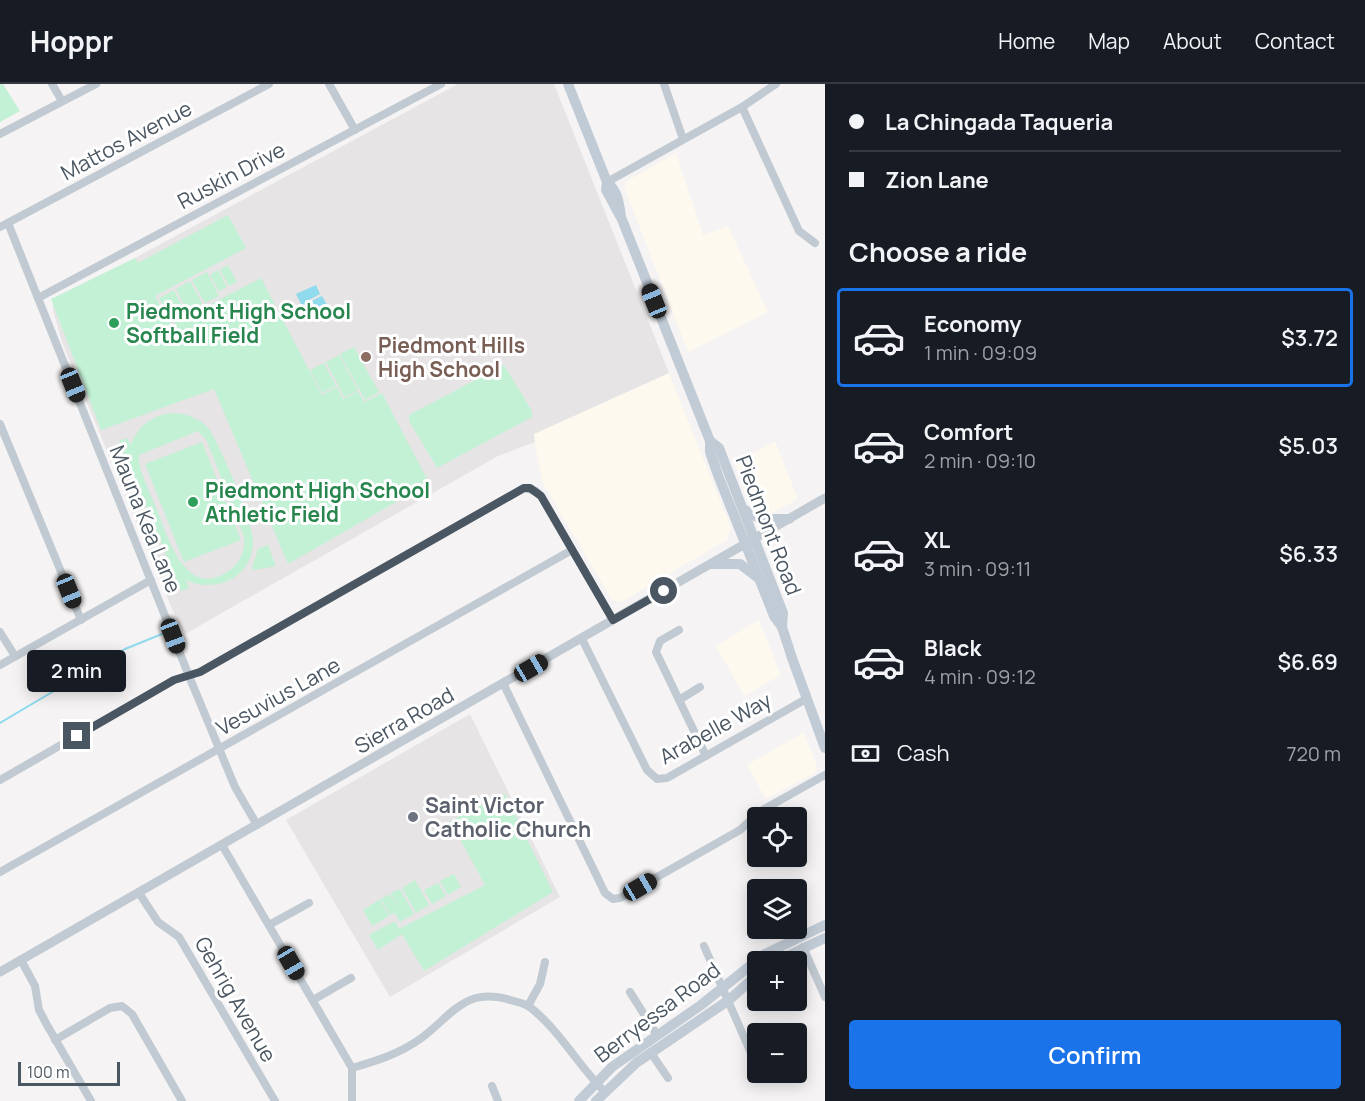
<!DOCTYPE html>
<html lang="en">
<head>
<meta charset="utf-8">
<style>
  :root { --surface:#171b24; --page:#20242c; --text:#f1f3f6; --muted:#9ea1a6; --line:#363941; --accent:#1a73e8 }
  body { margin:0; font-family:Manrope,sans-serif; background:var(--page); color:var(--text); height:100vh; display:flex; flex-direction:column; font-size:22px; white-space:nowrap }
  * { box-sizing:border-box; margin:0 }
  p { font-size:20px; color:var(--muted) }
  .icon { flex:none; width:33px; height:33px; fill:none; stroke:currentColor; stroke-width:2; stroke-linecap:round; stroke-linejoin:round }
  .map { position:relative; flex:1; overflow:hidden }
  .side { display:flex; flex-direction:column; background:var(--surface); width:540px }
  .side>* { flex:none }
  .hud { display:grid; align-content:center; height:132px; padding:0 24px; background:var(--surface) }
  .controls { position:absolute; left:747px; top:723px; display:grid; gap:12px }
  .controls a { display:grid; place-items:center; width:60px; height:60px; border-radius:6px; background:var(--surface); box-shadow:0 3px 15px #0003; font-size:30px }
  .scale { position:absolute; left:18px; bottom:15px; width:102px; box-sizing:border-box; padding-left:6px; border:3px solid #4a5661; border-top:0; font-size:16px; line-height:21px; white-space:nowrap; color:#4a5661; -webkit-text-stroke:4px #fff; paint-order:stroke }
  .end { position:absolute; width:27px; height:27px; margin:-14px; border:8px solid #4a5661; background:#fff; box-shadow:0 0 0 3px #fff }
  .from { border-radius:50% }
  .bubble { position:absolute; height:42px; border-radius:6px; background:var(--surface); box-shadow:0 3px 15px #0003; font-size:20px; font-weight:600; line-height:42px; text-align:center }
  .car { position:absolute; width:18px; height:36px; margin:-18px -9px; border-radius:8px; box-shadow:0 0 4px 2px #0007; background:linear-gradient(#222 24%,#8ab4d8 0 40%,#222 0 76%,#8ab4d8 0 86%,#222 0) }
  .hud b { display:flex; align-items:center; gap:21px; height:57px; font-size:22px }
  .hud b+b { border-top:2px solid var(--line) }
  .hud i { width:15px; height:15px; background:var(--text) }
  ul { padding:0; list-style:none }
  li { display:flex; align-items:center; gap:18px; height:99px; margin:0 12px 9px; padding:0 12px; border:3px solid transparent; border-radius:6px }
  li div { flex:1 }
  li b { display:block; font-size:22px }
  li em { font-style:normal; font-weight:600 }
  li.on { border-color:var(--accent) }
  li>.icon { width:54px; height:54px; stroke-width:1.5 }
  h2 { padding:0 24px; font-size:27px; line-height:72px }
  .pay { display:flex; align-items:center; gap:15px; height:66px; padding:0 24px; font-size:22px }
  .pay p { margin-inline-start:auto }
  .button { display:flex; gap:12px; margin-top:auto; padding:12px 24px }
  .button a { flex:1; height:69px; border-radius:6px; background:var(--accent); color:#fff; font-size:24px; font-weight:600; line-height:69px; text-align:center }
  header { display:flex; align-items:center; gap:36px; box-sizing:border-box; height:84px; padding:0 30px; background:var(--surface); border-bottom:2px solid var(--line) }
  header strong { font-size:28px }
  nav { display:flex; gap:33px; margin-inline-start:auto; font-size:21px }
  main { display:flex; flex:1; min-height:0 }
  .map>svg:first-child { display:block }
  .commercial { fill:#fdf9ef }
  .education { fill:#e6e4e5 }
  .green { fill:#c3f1d5; fill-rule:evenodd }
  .water { fill:#90daee }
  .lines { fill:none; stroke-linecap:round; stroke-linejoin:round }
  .stream { stroke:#90daee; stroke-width:2 }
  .minor { stroke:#c1cad2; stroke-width:8 }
  .tertiary { stroke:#c1cad2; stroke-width:9 }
  .secondary { stroke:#c1cbd6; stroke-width:10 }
  .route { stroke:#4a5661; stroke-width:8 }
  .leisure-dot { fill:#2e9e5b; stroke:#fff; stroke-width:2 }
  .education-dot { fill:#8d6e63; stroke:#fff; stroke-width:2 }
  .worship-dot { fill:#6b7280; stroke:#fff; stroke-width:2 }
  .labels { text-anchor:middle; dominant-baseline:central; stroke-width:6; stroke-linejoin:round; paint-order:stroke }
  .street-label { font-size:21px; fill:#4a5661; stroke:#fff }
  .leisure-label { font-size:21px; font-weight:bold; fill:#27864d; stroke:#fff; text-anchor:start }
  .education-label { font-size:21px; font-weight:bold; fill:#785e54; stroke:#fff; text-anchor:start }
  .worship-label { font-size:21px; font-weight:bold; fill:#5b616d; stroke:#fff; text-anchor:start }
</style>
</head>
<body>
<header>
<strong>Hoppr</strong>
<nav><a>Home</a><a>Map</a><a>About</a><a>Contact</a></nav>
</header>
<main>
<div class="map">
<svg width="825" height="1017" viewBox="0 0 825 1017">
  <rect width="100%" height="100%" fill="#f5f3f3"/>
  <!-- commercial -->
  <g class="commercial">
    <polygon points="676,69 703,151 728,142 768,228 688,268 624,103 627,97"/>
    <polygon points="669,289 731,444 727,456 621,518 612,516 543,400 533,350"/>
    <polygon points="775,357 798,415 774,428 759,429 750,420 735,380"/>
    <polygon points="759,536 781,591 744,612 716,562"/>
    <polygon points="804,648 817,681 815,689 766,715 747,681"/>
  </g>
  <!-- education -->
  <g class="education">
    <polygon points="458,0 554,0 669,289 534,350 535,358 498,372 185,550 180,544 62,258 53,226 53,218"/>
    <polygon points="470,630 560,813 390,913 286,736"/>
  </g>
  <!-- green -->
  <g class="green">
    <polygon points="0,0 3,0 20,27 0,38"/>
    <polygon points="228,131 246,164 155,212 171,241 261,194 322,311 337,303 343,315 358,307 364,318 382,309 429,399 288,480 214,305 101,346 51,215 135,174 138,179"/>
    <polygon points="228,181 237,198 229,202 220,186"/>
    <polygon points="218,186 227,203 219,207 210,191"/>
    <polygon points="207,188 219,212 205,219 192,196"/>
    <polygon points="190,197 203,221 188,228 176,205"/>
    <polygon points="174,206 186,229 172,237 159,214"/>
    <polygon points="354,263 379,308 365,316 340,270"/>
    <polygon points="339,271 358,306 344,313 326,278"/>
    <polygon points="324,279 336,302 322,309 310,286"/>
    <polygon points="504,281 532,327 532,333 437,384 409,337 409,331"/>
    <path d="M171 329C185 329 198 333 208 344 219 357 254 442 253 459 252 494 215 510 186 496L189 504 181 507 119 357 127 354 131 361C138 342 151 332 171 329ZM198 347 207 357 244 453C245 467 240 480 227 488 185 515 168 453 157 426 151 410 142 394 139 378V371Z"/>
    <polygon points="202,358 241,456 184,478 145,380"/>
    <polygon points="268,461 276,482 254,486 252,484 258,465"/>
    <polygon points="505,710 553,808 424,887 402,850 378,866 369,851 395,837 399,845 485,801 450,737"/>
    <polygon points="454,790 461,803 448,811 440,797"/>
    <polygon points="415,796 429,821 416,829 402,804"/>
    <polygon points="438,799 446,812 432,820 424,806"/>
    <polygon points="400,805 414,830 400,838 395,829 390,831 381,815 390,810 397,822 391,809"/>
    <polygon points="380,815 389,832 372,842 363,826"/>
  </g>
  <!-- water -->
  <polygon class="water" points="316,201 320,210 305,218 305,220 322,212 329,224 308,234 296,210"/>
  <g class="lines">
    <!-- stream -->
    <polyline class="stream" points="0,639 125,565 162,550"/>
    <!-- minor -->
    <g class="minor">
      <polyline points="52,0 62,17"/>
      <polyline points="329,0 355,46"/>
      <polyline points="664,0 683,55"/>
      <polyline points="742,23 799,147 815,159"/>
      <polyline points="0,50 96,0"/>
      <polyline points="607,98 742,23 776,0"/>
      <polyline points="8,139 189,592 235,703 257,741"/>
      <polyline points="0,143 269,0"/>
      <polyline points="38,214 441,0"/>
      <polyline points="0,340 81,536"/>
      <polyline points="679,546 660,557 656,568 706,672"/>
      <polyline points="0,548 15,572"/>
      <polyline points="582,555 647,686 657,695 667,694 806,615"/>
      <polyline points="0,581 151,496"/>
      <polyline points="503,599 605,809 613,815 620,814 740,746 761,727 825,691"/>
      <polyline points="679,616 700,603"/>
      <polyline points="0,696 174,596 200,588 524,404 536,407 541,412 613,536"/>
      <polyline points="222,761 352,984 352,1017"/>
      <polyline points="0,788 572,466"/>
      <polyline points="139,809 158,838 179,853 275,1017"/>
      <polyline points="269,841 309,819"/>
      <polyline points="704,862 751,969 758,973"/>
      <polyline points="803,863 825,913"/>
      <polyline points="21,876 35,902 39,926 47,941 91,1017"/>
      <polyline points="630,908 657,951"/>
      <polyline points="313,916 351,894"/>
      <polyline points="528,922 540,900 545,878"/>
      <polyline points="55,956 110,924 122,922 132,930 182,1017"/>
      <polyline points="651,969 668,994"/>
      <path d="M352 984C376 977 399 970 420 955 452 932 464 902 510 916 517 918 526 919 531 924 560 947 578 981 604 1007"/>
      <polyline points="492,1002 498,1017"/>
    </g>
    <!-- tertiary -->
    <polyline class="tertiary" points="0,888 825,414"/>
    <!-- secondary -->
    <g class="secondary">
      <path d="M568 0 607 98C618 107 619 119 621 133L710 357V368L718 391 774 532 782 543"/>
      <polyline points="607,98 606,106 620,132"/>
      <polyline points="710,357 719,364 783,529 782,543 792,574 825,664"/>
      <polyline points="745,426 760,435 789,435"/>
      <polyline points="712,480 740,480 757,493"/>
      <polyline points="775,878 825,854"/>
      <polyline points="579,1017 612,983 701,921 765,870 825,841"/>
      <polyline points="596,1017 636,979 729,916 758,890"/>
    </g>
  </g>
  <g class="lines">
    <!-- route -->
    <polyline class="route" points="77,652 174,596 200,588 524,404 530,404 541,412 613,536 664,507"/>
  </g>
  <!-- markers -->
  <g class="leisure-dot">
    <circle cx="114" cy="239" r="6"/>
    <circle cx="193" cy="418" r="6"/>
  </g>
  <circle class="education-dot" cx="366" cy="273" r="6"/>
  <circle class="worship-dot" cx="413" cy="733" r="6"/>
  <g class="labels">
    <!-- street labels -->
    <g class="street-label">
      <text transform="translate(126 56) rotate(-28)">Mattos Avenue</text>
      <text transform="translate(231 91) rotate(-28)">Ruskin Drive</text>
      <text transform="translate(146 435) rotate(68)">Mauna Kea Lane</text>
      <text transform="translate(769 441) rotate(69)">Piedmont Road</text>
      <text transform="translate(278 612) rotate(-29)">Vesuvius Lane</text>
      <text transform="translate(404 636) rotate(-30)">Sierra Road</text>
      <text transform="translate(715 644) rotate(-29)">Arabelle Way</text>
      <text transform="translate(236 915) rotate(60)">Gehrig Avenue</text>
      <text transform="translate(657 928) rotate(-37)">Berryessa Road</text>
    </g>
    <!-- leisure labels -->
    <g class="leisure-label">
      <text x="126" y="227">Piedmont High School<tspan x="126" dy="24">Softball Field</tspan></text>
      <text x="205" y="406">Piedmont High School<tspan x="205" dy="24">Athletic Field</tspan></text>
    </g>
    <!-- education labels -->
    <g class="education-label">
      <text x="378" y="261">Piedmont Hills<tspan x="378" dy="24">High School</tspan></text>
    </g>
    <!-- worship labels -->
    <g class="worship-label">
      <text x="425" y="721">Saint Victor<tspan x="425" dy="24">Catholic Church</tspan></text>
    </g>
  </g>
</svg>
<div class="controls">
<a><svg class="icon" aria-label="locate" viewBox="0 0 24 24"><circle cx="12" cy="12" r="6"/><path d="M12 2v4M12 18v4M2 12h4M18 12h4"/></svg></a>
<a><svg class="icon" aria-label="layers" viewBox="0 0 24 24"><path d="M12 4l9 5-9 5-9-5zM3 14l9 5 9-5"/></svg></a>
<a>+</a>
<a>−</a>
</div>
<div class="scale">100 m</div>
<i class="end from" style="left:664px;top:507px"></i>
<i class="end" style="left:77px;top:652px"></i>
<div class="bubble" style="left:27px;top:566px;width:99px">2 min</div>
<i class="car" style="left:654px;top:217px;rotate:338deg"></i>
<i class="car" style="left:73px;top:301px;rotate:158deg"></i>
<i class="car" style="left:69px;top:507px;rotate:158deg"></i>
<i class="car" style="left:173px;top:552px;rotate:159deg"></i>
<i class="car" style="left:531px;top:584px;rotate:60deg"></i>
<i class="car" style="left:640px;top:803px;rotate:60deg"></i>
<i class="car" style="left:291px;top:879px;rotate:150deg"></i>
</div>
<section class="side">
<div class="hud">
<b><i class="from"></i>La Chingada Taqueria</b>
<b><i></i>Zion Lane</b>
</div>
<h2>Choose a ride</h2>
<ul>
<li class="on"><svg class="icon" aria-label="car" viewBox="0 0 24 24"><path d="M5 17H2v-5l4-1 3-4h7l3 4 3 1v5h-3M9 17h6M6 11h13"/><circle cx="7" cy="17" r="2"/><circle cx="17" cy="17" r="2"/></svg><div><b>Economy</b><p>1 min · 09:09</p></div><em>$3.72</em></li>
<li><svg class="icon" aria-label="car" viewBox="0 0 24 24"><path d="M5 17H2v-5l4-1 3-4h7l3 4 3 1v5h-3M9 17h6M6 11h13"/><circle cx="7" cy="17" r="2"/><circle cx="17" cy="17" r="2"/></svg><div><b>Comfort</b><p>2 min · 09:10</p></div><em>$5.03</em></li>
<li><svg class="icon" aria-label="car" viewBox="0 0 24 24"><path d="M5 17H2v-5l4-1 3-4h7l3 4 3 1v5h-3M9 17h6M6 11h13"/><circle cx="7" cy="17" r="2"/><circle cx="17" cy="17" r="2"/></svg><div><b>XL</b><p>3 min · 09:11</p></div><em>$6.33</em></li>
<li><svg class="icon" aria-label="car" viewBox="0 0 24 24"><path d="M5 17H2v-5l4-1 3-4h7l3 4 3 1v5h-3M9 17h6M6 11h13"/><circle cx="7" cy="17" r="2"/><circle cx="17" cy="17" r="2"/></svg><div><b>Black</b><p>4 min · 09:12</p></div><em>$6.69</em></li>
</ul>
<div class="pay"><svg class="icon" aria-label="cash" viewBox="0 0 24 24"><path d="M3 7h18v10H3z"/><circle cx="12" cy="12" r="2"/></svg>Cash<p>720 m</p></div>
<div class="button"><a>Confirm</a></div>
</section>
</main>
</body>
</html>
